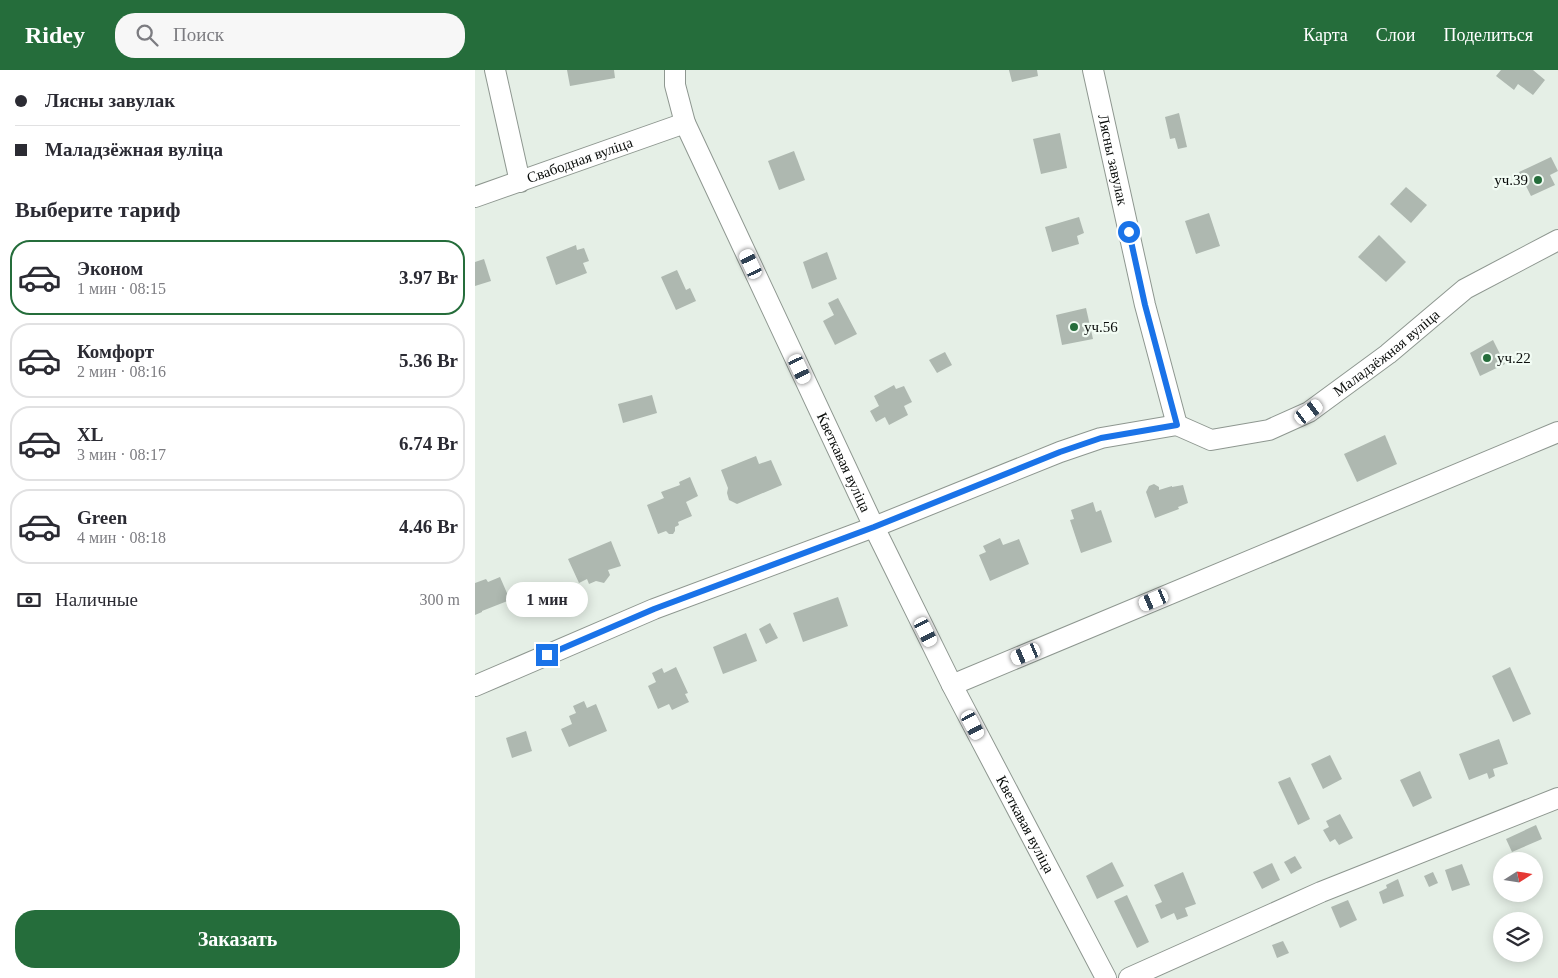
<!DOCTYPE html>
<html lang="ru">
<head>
<meta charset="utf-8">
<style>
  :root { --surface:#fff; --page:#f7f7f7; --text:#2b2b33; --muted:#7c7c81; --line:#e1e1e2; --accent:#256d3b }
  body { margin:0; font-family:Georgia,serif; background:var(--page); color:var(--text); height:100vh; display:flex; flex-direction:column; font-size:19px; white-space:nowrap }
  * { box-sizing:border-box; margin:0 }
  p { font-size:16px; color:var(--muted) }
  .icon { flex:none; width:28px; height:28px; fill:none; stroke:currentColor; stroke-width:2; stroke-linecap:round; stroke-linejoin:round }
  .map { position:relative; flex:1; overflow:hidden }
  .drawer { display:flex; flex-direction:column; background:var(--surface); width:475px }
  .drawer>* { flex:none }
  .banner { display:grid; align-content:center; height:110px; padding:0 15px; background:var(--surface) }
  .needle { width:32px; rotate:78deg }
  .controls { position:absolute; left:1018px; top:782px; display:grid; gap:10px }
  .controls a { display:grid; place-items:center; width:50px; height:50px; border-radius:50%; background:var(--surface); box-shadow:0 2px 12px #0003; font-size:25px }
  .end { position:absolute; width:22px; height:22px; margin:-11px; border:6px solid #1a73e8; background:#fff; box-shadow:0 0 0 2px #fff }
  .from { border-radius:50% }
  .bubble { position:absolute; height:35px; border-radius:18px; background:var(--surface); box-shadow:0 2px 12px #0003; font-size:16px; font-weight:600; line-height:35px; text-align:center }
  .car { position:absolute; width:15px; height:30px; margin:-15px -8px; border-radius:6px; box-shadow:0 0 4px 1px #0007; background:linear-gradient(#fff 24%,#345 0 40%,#fff 0 76%,#345 0 86%,#fff 0) }
  .banner b { display:flex; align-items:center; gap:18px; height:48px; font-size:19px }
  .banner b+b { border-top:1px solid var(--line) }
  .banner i { width:12px; height:12px; background:var(--text) }
  ul { padding:0; list-style:none }
  li { display:flex; align-items:center; gap:15px; height:75px; margin:0 10px 8px; padding:0 5px; border:2px solid var(--line); border-radius:20px }
  li div { flex:1 }
  li b { display:block; font-size:19px }
  li em { font-style:normal; font-weight:600 }
  li.current { border-color:var(--accent) }
  li>.icon { width:45px; height:45px; stroke-width:1.5 }
  h2 { padding:0 15px; font-size:22px; line-height:60px }
  .pay { display:flex; align-items:center; gap:12px; height:55px; padding:0 15px; font-size:19px }
  .pay p { margin-inline-start:auto }
  .cta { display:flex; gap:10px; margin-top:auto; padding:10px 15px }
  .cta a { flex:1; height:58px; border-radius:20px; background:var(--accent); color:#fff; font-size:20px; font-weight:600; line-height:58px; text-align:center }
  header { display:flex; align-items:center; gap:30px; box-sizing:border-box; height:70px; padding:0 25px; background:var(--accent); color:#fff }
  header strong { font-size:24px }
  nav { display:flex; gap:28px; margin-inline-start:auto; font-size:18px }
  .search { width:350px; height:45px; background:var(--page); display:flex; align-items:center; gap:12px; box-sizing:border-box; padding:0 18px; border-radius:20px; color:var(--muted); font-size:19px }
  main { display:flex; flex:1; min-height:0 }
  .map>svg:first-child { display:block }
  .building { fill:#aeb8b0 }
  .lines { fill:none; stroke-linecap:round; stroke-linejoin:round }
  .street-casing { stroke:#8e9790; stroke-width:22 }
  .street { stroke:#fff; stroke-width:20 }
  .route { stroke:#1a73e8; stroke-width:6 }
  .poi-dot { fill:#256d3b; stroke:#f2fcf4; stroke-width:2 }
  .labels { text-anchor:middle; dominant-baseline:central; stroke-width:4.5; stroke-linejoin:round; paint-order:stroke }
  .street-label { font-size:15px; fill:#0a0d0b; stroke:#f2fcf4 }
  .poi-label { font-size:15px; fill:#0a0d0b; stroke:#f2fcf4; text-anchor:start }
</style>
</head>
<body>
<header>
<strong>Ridey</strong>
<div class="search"><svg class="icon" aria-label="search" viewBox="0 0 24 24"><circle cx="10" cy="10" r="6"/><path d="M15 15l6 6"/></svg>Поиск</div>
<nav><a>Карта</a><a>Слои</a><a>Поделиться</a></nav>
</header>
<main>
<section class="drawer">
<div class="banner">
<b><i class="from"></i>Лясны завулак</b>
<b><i></i>Маладзёжная вуліца</b>
</div>
<h2>Выберите тариф</h2>
<ul>
<li class="current"><svg class="icon" aria-label="car" viewBox="0 0 24 24"><path d="M5 17H2v-5l4-1 3-4h7l3 4 3 1v5h-3M9 17h6M6 11h13"/><circle cx="7" cy="17" r="2"/><circle cx="17" cy="17" r="2"/></svg><div><b>Эконом</b><p>1 мин · 08:15</p></div><em>3.97 Br</em></li>
<li><svg class="icon" aria-label="car" viewBox="0 0 24 24"><path d="M5 17H2v-5l4-1 3-4h7l3 4 3 1v5h-3M9 17h6M6 11h13"/><circle cx="7" cy="17" r="2"/><circle cx="17" cy="17" r="2"/></svg><div><b>Комфорт</b><p>2 мин · 08:16</p></div><em>5.36 Br</em></li>
<li><svg class="icon" aria-label="car" viewBox="0 0 24 24"><path d="M5 17H2v-5l4-1 3-4h7l3 4 3 1v5h-3M9 17h6M6 11h13"/><circle cx="7" cy="17" r="2"/><circle cx="17" cy="17" r="2"/></svg><div><b>XL</b><p>3 мин · 08:17</p></div><em>6.74 Br</em></li>
<li><svg class="icon" aria-label="car" viewBox="0 0 24 24"><path d="M5 17H2v-5l4-1 3-4h7l3 4 3 1v5h-3M9 17h6M6 11h13"/><circle cx="7" cy="17" r="2"/><circle cx="17" cy="17" r="2"/></svg><div><b>Green</b><p>4 мин · 08:18</p></div><em>4.46 Br</em></li>
</ul>
<div class="pay"><svg class="icon" aria-label="cash" viewBox="0 0 24 24"><path d="M3 7h18v10H3z"/><circle cx="12" cy="12" r="2"/></svg>Наличные<p>300 m</p></div>
<div class="cta"><a>Заказать</a></div>
</section>
<div class="map">
<svg width="1083" height="908" viewBox="0 0 1083 908">
  <rect width="100%" height="100%" fill="#e5efe6"/>
  <!-- building -->
  <g class="building">
    <polygon points="92,0 139,0 140,8 95,16"/>
    <polygon points="534,0 562,0 563,6 537,12"/>
    <polygon points="1026,0 1058,0 1070,10 1058,25 1043,14 1039,20 1021,6"/>
    <polygon points="704,43 712,77 703,79 700,68 695,69 690,47"/>
    <polygon points="585,63 592,98 566,104 558,69"/>
    <polygon points="319,81 330,110 304,120 293,91"/>
    <polygon points="1076,87 1083,101 1075,105 1080,115 1056,126 1044,102"/>
    <polygon points="931,117 952,135 936,153 915,134"/>
    <polygon points="734,143 745,176 721,184 710,151"/>
    <polygon points="604,147 609,163 602,166 604,174 577,182 570,157"/>
    <polygon points="904,165 931,192 911,212 883,187"/>
    <polygon points="101,175 102,180 109,178 114,191 108,193 112,203 81,215 71,187"/>
    <polygon points="352,182 362,209 337,219 328,192"/>
    <polygon points="9,189 16,211 0,216 0,192"/>
    <polygon points="202,200 211,220 215,218 221,231 201,240 186,207"/>
    <polygon points="363,228 382,264 360,275 348,251 359,245 353,233"/>
    <polygon points="611,238 618,269 587,275 581,245"/>
    <polygon points="1018,270 1030,294 1005,306 995,283"/>
    <polygon points="470,282 477,295 462,303 454,290"/>
    <polygon points="419,315 421,319 429,316 437,332 429,336 433,345 414,355 410,347 401,352 395,341 404,336 399,326"/>
    <polygon points="177,325 182,343 148,353 143,334"/>
    <polygon points="910,365 922,394 882,412 869,384"/>
    <polygon points="281,386 284,394 296,390 307,415 262,434 254,430 252,423 253,418 246,400"/>
    <polygon points="215,407 223,426 211,432 217,446 203,452 204,455 200,457 200,461 198,464 194,464 191,461 183,464 172,435 189,428 186,422 205,415 204,412"/>
    <polygon points="679,414 684,417 684,420 697,416 697,417 708,415 713,433 703,437 704,439 680,448 671,422 674,416"/>
    <polygon points="618,432 621,442 626,440 637,472 606,483 595,450 599,449 596,440"/>
    <polygon points="525,468 528,475 544,469 554,494 515,511 504,485 511,482 508,476"/>
    <polygon points="136,471 146,496 133,500 135,505 129,513 121,511 114,514 112,509 104,513 93,489"/>
    <polygon points="25,507 35,530 7,541 7,542 0,545 0,513 11,509 13,512"/>
    <polygon points="363,527 373,556 328,572 318,543"/>
    <polygon points="295,553 303,568 291,574 284,559"/>
    <polygon points="271,563 282,591 248,604 238,577"/>
    <polygon points="201,597 213,623 210,624 214,632 197,640 194,634 183,639 173,616 181,612 177,603 187,598 189,603"/>
    <polygon points="1035,597 1056,644 1038,652 1017,606"/>
    <polygon points="109,631 112,638 121,634 132,661 94,677 86,659 97,654 94,646 101,643 98,636"/>
    <polygon points="51,661 57,681 37,688 31,668"/>
    <polygon points="1024,669 1033,694 1018,699 1020,706 1014,709 1012,703 994,710 984,684"/>
    <polygon points="855,685 867,709 848,719 836,694"/>
    <polygon points="945,701 957,728 938,737 925,710"/>
    <polygon points="815,707 835,749 823,755 803,712"/>
    <polygon points="865,744 878,768 864,775 860,769 855,772 848,760 854,757 851,751"/>
    <polygon points="1061,755 1067,769 1037,782 1031,769"/>
    <polygon points="820,786 827,798 816,804 809,792"/>
    <polygon points="637,792 649,816 622,829 611,806"/>
    <polygon points="797,793 805,810 787,819 778,802"/>
    <polygon points="987,794 995,815 977,821 970,800"/>
    <polygon points="708,802 721,834 710,838 713,846 702,850 699,843 686,849 680,835 687,832 679,815"/>
    <polygon points="958,802 963,813 954,817 949,806"/>
    <polygon points="923,809 929,826 908,834 904,822 912,818 911,815"/>
    <polygon points="652,825 674,872 662,878 639,831"/>
    <polygon points="873,830 882,850 865,858 856,837"/>
    <polygon points="808,871 814,883 802,888 797,875"/>
  </g>
  <g class="lines">
    <defs>
      <g id="street">
        <polyline points="20,0 45,112"/>
        <path id="s1" d="M200 0V15L210 53 399 457 477 615 631 908"/>
        <path id="s2" d="M618 0 670 235 702 355"/>
        <path id="s3" d="M0 127 210 53"/>
        <polyline points="477,615 1083,362"/>
        <path id="s4" d="M0 616 179 539 399 457 585 382 626 368 702 355 736 370 794 360 834 342 913 284 990 219 1083 170"/>
        <polyline points="654,908 846,822 1083,728"/>
      </g>
    </defs>
    <!-- street casing -->
    <use href="#street" class="street-casing"/>
    <!-- street -->
    <use href="#street" class="street"/>
  </g>
  <g class="lines">
    <!-- route -->
    <polyline class="route" points="72,585 179,539 399,457 585,382 626,368 702,355 670,235 654,162"/>
  </g>
  <!-- markers -->
  <g class="poi-dot">
    <circle cx="1063" cy="110" r="5"/>
    <circle cx="599" cy="257" r="5"/>
    <circle cx="1012" cy="288" r="5"/>
  </g>
  <g class="labels">
    <!-- street labels -->
    <g class="street-label">
      <text stroke="none"><textPath href="#s3" startOffset="111">Свабодная вуліца</textPath></text>
      <text stroke="none"><textPath href="#s2" startOffset="92">Лясны завулак</textPath></text>
      <text stroke="none"><textPath href="#s4" startOffset="988">Маладзёжная вуліца</textPath></text>
      <text stroke="none"><textPath href="#s1" startOffset="429">Кветкавая вуліца</textPath></text>
      <text stroke="none"><textPath href="#s1" startOffset="834">Кветкавая вуліца</textPath></text>
    </g>
    <!-- poi labels -->
    <g class="poi-label">
      <text x="1053" y="110" text-anchor="end">уч.39</text>
      <text x="609" y="257">уч.56</text>
      <text x="1022" y="288">уч.22</text>
    </g>
  </g>
</svg>
<div class="controls">
<a><svg class="needle" viewBox="-14 -14 28 28"><path d="M0-13l5 13h-10z" fill="#e53935"/><path d="M0 13l5-13h-10z" fill="#7c7c81"/></svg></a>
<a><svg class="icon" aria-label="layers" viewBox="0 0 24 24"><path d="M12 4l9 5-9 5-9-5zM3 14l9 5 9-5"/></svg></a>
</div>
<i class="end from" style="left:654px;top:162px"></i>
<i class="end" style="left:72px;top:585px"></i>
<div class="bubble" style="left:31px;top:512px;width:82px">1 мин</div>
<i class="car" style="left:276px;top:194px;rotate:335deg"></i>
<i class="car" style="left:325px;top:299px;rotate:155deg"></i>
<i class="car" style="left:834px;top:342px;rotate:54deg"></i>
<i class="car" style="left:679px;top:530px;rotate:247deg"></i>
<i class="car" style="left:451px;top:562px;rotate:153deg"></i>
<i class="car" style="left:551px;top:584px;rotate:247deg"></i>
<i class="car" style="left:498px;top:655px;rotate:152deg"></i>
</div>
</main>
</body>
</html>
